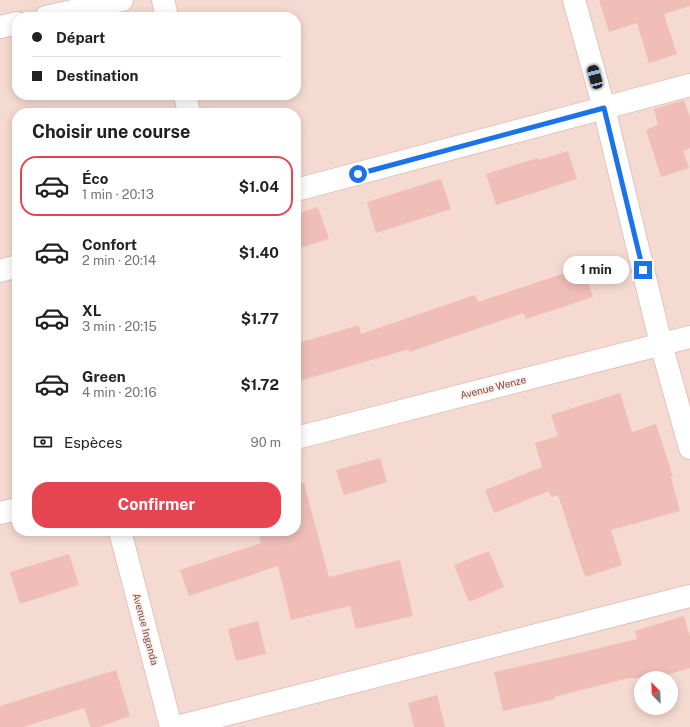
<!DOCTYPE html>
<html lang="fr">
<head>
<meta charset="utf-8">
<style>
  :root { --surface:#fff; --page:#f6f6f6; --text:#202124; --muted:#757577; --line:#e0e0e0; --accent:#e54551 }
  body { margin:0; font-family:"Public Sans",sans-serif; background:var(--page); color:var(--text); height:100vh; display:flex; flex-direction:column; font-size:15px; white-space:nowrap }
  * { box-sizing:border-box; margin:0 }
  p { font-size:13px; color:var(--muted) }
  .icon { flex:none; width:22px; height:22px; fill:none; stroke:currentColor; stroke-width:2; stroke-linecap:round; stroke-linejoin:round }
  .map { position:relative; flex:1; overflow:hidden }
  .drawer { position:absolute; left:12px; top:108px; width:289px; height:428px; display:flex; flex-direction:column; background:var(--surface); border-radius:16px; box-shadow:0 2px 10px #0003 }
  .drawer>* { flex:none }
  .guide { position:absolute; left:12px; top:12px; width:289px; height:88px; border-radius:16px; box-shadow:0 2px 10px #0003; display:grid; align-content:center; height:88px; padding:0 20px; background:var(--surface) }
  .needle { width:26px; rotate:337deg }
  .buttons { position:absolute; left:634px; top:671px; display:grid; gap:8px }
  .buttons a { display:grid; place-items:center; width:44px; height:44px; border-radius:50%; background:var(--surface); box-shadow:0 2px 10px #0003; font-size:20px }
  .end { position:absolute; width:18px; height:18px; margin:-9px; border:5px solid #1a73e8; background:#fff; box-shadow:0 0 0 2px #fff }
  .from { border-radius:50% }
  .bubble { position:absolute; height:28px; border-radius:14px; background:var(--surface); box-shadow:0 2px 10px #0003; font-size:13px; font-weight:700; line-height:28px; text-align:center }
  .car { position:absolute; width:12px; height:24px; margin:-12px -6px; border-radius:5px; box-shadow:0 0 3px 1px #0007; background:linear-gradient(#222 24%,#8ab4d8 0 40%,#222 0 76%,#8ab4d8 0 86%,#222 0) }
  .guide b { display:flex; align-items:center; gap:14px; height:38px; font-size:15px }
  .guide b+b { border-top:1px solid var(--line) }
  .guide i { width:10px; height:10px; background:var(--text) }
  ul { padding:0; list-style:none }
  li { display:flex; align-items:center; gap:12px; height:60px; margin:0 8px 6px; padding:0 12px; border:2px solid transparent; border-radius:16px }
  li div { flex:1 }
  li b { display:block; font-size:15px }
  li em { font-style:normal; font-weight:700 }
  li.on { border-color:var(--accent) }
  li>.icon { width:36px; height:36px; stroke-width:1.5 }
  h2 { padding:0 20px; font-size:18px; line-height:48px }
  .pay { display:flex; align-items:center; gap:10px; height:44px; padding:0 20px; font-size:15px }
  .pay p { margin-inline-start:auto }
  .button { display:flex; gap:8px; margin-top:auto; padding:8px 20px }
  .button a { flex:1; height:46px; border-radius:16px; background:var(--accent); color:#fff; font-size:16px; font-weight:700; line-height:46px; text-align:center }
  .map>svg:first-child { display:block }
  .residential { fill:#f5dad1; fill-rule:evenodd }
  .building { fill:#f0bdb7 }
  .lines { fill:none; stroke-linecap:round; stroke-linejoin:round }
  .minor-casing { stroke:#e1c4be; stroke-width:24 }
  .minor { stroke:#fff; stroke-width:22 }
  .route { stroke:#1a73e8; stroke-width:5 }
  .labels { text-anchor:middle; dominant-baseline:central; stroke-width:3; stroke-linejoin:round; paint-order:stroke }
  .street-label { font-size:10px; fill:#714a48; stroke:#ffede5 }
</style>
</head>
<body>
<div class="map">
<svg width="690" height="727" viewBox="0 0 690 727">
  <rect width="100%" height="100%" fill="#fce8df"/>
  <!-- residential -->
  <path class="residential" d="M0 0H690V727H0ZM17 17H296V95H17ZM17 113H296V531H17ZM641 678H671V708H641Z"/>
  <!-- building -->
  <g class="building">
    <polygon points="599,0 690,0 690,6 664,14 677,54 649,63 637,23 609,32"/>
    <polygon points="684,100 690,118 690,148 683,151 689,168 661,177 646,130 658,125 654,109"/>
    <polygon points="568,151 577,179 496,205 486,174 538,158 539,160"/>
    <polygon points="441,179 451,209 376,233 367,202"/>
    <polygon points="318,207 329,239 296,249 296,214"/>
    <polygon points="583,267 593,297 526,319 523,313 409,352 409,349 296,382 296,344 359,325 361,334 475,295 478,302"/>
    <polygon points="620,393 632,432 656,424 673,477 671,477 680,511 611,530 622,565 585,577 558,495 551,497 549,491 494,513 485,490 542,467 535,443 558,436 551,415"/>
    <polygon points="380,458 387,482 344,495 336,470"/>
    <polygon points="304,483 329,577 400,560 413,616 356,629 350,606 291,620 278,566 189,596 180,570 261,543 258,531 296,531 296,484"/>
    <polygon points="489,551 504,587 469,602 454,565"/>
    <polygon points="69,554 79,585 20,604 10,572"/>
    <polygon points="684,616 690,637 690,668 656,678 629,678 554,697 555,699 503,711 494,672 566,656 637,639 635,631"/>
    <polygon points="258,621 266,654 236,661 228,629"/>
    <polygon points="116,670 130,716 99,727 91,727 84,708 23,727 0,727 0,706"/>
    <polygon points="437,695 445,727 414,727 408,703"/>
  </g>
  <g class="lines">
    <defs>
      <g id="minor">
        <polyline points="163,0 167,17"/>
        <polyline points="574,0 604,108 661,344 690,448"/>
        <polyline points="46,17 122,0"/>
        <polyline points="0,27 17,23"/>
        <polyline points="185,95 189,113"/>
        <polyline points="296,190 690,85"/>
        <polyline points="0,271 17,266"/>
        <polyline points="296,438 690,337"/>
        <polyline points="0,513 17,509"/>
        <polyline points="120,531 171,727"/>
        <polyline points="177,727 690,596"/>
      </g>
    </defs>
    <!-- minor casing -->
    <use href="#minor" class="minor-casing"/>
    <!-- minor -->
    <use href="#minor" class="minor"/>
  </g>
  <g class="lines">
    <!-- route -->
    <polyline class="route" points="358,174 604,108 643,270"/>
  </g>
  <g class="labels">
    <!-- street labels -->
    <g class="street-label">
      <text transform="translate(493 387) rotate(-14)">Avenue Wenze</text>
      <text transform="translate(146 629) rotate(75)">Avenue Inganda</text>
    </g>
  </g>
</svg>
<div class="buttons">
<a><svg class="needle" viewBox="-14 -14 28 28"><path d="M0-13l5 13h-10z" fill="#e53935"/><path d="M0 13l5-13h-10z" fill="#757577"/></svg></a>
</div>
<i class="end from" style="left:358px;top:174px"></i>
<i class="end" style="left:643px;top:270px"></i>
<div class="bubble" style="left:563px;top:256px;width:66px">1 min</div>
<i class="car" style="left:595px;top:77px;rotate:345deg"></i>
<div class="guide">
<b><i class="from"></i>Départ</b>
<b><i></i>Destination</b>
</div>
<section class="drawer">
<h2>Choisir une course</h2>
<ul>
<li class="on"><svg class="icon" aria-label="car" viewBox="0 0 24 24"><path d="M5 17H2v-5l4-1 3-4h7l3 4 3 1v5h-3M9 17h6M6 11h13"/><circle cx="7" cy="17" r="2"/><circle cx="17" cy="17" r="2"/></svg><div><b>Éco</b><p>1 min · 20:13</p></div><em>$1.04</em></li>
<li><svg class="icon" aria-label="car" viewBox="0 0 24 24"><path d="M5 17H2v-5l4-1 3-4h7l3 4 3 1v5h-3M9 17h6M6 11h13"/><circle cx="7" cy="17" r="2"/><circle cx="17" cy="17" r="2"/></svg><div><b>Confort</b><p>2 min · 20:14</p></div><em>$1.40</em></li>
<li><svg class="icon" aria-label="car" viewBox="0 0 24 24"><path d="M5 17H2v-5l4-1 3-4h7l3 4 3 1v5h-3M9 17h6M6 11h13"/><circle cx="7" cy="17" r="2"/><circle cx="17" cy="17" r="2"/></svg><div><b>XL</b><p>3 min · 20:15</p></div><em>$1.77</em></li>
<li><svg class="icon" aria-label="car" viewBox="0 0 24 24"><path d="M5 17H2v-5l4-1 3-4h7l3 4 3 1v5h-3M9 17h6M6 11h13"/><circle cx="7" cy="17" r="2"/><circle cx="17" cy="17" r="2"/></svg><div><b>Green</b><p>4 min · 20:16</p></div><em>$1.72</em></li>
</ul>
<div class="pay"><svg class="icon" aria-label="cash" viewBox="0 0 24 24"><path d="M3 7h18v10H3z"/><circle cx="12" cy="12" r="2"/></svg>Espèces<p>90 m</p></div>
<div class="button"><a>Confirmer</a></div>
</section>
</div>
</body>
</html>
